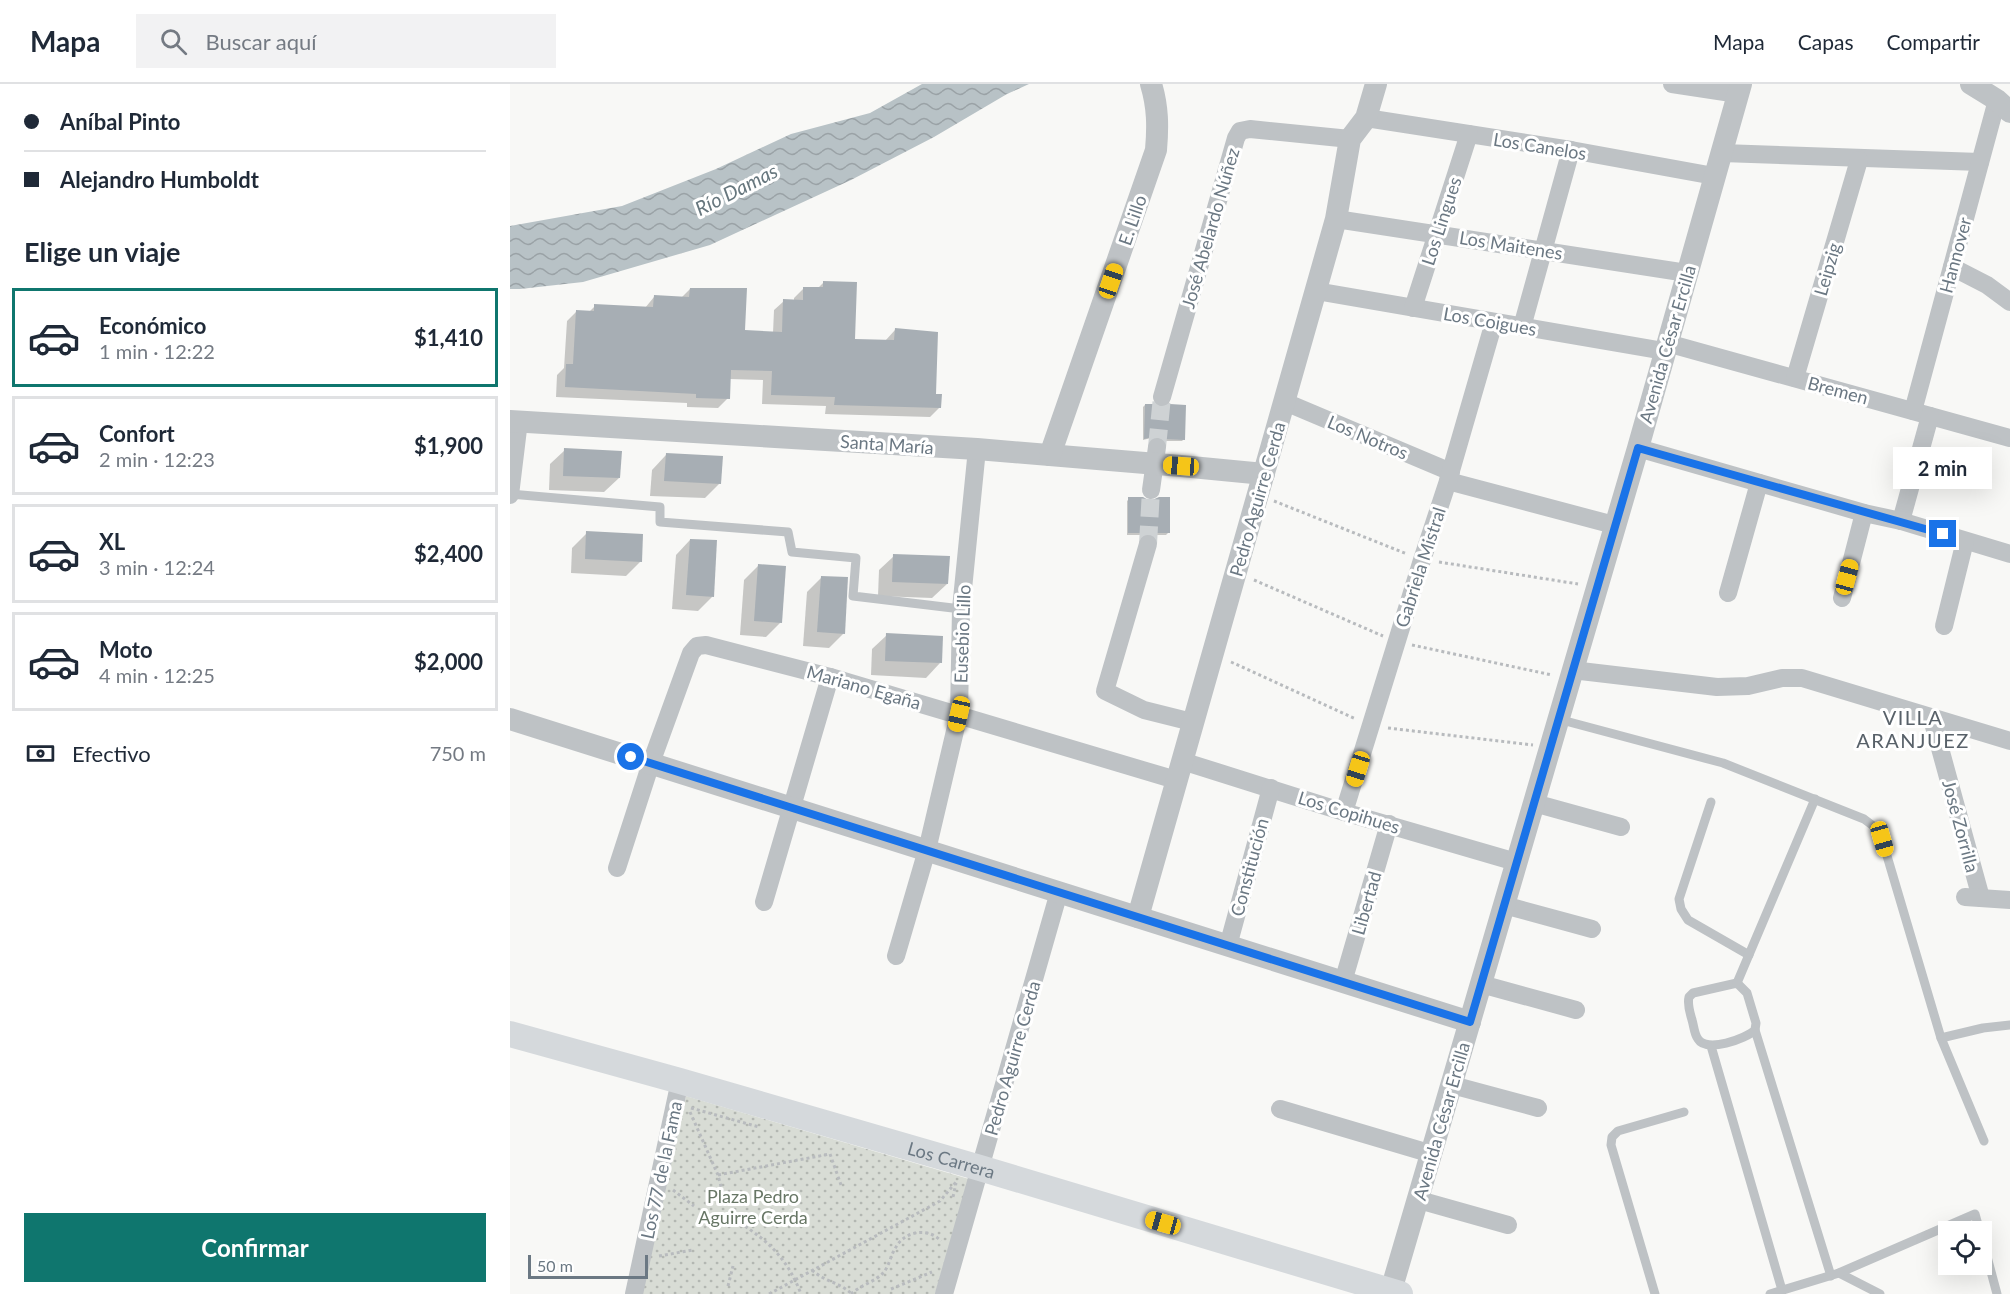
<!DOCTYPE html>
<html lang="es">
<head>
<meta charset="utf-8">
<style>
  :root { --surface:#fff; --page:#f2f2f3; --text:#1f2937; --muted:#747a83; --line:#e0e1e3; --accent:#0f766e }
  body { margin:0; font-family:Lato,sans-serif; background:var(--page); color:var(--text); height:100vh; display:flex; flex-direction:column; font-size:22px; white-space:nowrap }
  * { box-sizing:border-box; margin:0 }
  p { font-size:20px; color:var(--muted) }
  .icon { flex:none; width:33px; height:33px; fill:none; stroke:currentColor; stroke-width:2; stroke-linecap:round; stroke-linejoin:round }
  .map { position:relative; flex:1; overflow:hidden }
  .sheet { display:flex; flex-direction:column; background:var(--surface); width:510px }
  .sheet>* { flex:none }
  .guide { display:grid; align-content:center; height:132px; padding:0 24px; background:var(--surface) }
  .controls { position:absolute; left:1428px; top:1137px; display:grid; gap:12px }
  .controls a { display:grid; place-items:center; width:54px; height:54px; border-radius:0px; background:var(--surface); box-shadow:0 6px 24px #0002; font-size:30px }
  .scale { position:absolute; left:18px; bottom:15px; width:120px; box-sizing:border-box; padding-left:6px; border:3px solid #6b7883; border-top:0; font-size:16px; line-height:21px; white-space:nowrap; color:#6b7883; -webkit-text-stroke:4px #fff; paint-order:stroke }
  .end { position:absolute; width:27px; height:27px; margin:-14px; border:8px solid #1a73e8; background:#fff; box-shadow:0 0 0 3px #fff }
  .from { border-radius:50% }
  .bubble { position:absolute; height:42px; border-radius:0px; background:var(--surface); box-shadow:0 6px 24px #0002; font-size:20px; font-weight:700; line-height:42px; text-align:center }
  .car { position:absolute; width:18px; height:36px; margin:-18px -9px; border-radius:8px; box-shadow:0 0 4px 2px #0007; background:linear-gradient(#f5c518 24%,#345 0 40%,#f5c518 0 76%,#345 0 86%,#f5c518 0) }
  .guide b { display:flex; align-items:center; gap:21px; height:57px; font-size:22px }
  .guide b+b { border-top:2px solid var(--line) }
  .guide i { width:15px; height:15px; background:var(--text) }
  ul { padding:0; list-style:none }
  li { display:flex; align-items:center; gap:18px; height:99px; margin:0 12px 9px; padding:0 12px; border:3px solid var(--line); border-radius:0px }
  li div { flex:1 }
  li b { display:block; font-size:22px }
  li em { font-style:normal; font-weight:700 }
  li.active { border-color:var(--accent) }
  li>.icon { width:54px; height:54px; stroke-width:1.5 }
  h2 { padding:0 24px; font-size:27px; line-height:72px }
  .pay { display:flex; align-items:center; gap:15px; height:66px; padding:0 24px; font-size:22px }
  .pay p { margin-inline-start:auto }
  .action { display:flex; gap:12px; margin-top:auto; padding:12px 24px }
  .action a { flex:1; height:69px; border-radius:0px; background:var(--accent); color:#fff; font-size:24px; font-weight:700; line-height:69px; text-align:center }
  header { display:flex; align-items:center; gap:36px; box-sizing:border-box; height:84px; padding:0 30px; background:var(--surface); border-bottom:2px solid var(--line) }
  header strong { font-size:28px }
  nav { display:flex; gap:33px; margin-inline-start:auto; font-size:21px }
  .search { width:420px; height:54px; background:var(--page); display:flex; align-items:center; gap:15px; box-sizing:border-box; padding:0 21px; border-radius:0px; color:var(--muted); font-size:22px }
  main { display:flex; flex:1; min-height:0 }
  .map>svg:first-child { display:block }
  .park { fill:url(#park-dots) }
  .water { fill:url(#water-waves) }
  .shadow { fill:#0003 }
  .building { fill:#a7aeb4 }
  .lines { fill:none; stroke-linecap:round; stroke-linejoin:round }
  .minor-tunnel { stroke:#ced2d4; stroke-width:18; stroke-dasharray:18 9; stroke-linecap:butt }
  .path { stroke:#b8bbbe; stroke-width:3; stroke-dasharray:3 3; stroke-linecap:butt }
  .service { stroke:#bec2c5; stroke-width:9 }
  .minor { stroke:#bec2c5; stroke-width:18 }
  .tertiary { stroke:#bec2c5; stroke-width:22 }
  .secondary { stroke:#d5d9dc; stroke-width:26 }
  .route { stroke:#1a73e8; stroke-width:8 }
  .labels { text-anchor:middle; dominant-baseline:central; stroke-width:6; stroke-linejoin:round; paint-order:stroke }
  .street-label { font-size:18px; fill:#6b7883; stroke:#fff }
  .park-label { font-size:18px; fill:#677665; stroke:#fff }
  .water-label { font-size:20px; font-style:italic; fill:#67777e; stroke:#fff }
  .neighbourhood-label { font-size:20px; letter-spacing:1.5px; fill:#586169; stroke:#fff }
</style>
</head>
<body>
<header>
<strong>Mapa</strong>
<div class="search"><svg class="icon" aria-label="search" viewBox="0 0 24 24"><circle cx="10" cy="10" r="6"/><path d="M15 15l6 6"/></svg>Buscar aquí</div>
<nav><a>Mapa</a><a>Capas</a><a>Compartir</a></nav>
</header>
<main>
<section class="sheet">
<div class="guide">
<b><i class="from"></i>Aníbal Pinto</b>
<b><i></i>Alejandro Humboldt</b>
</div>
<h2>Elige un viaje</h2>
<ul>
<li class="active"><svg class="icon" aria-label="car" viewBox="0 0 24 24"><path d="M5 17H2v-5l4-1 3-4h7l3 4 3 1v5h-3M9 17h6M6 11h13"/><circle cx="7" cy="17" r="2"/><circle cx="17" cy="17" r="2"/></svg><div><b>Económico</b><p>1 min · 12:22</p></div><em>$1,410</em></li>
<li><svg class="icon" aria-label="car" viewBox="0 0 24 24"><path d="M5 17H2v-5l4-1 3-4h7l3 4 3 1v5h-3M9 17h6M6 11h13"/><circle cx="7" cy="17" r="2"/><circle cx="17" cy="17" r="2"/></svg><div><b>Confort</b><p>2 min · 12:23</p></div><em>$1,900</em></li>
<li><svg class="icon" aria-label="car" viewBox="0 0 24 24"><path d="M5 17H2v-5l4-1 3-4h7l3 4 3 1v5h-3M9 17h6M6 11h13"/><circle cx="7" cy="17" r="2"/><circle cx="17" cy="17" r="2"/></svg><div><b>XL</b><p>3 min · 12:24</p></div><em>$2,400</em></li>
<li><svg class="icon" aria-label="car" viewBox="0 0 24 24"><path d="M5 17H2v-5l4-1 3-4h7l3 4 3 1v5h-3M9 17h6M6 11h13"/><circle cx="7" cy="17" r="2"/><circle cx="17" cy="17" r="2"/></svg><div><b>Moto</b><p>4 min · 12:25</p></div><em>$2,000</em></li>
</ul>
<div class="pay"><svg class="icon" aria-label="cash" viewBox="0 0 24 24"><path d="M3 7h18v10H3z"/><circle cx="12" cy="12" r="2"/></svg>Efectivo<p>750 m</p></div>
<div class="action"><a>Confirmar</a></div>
</section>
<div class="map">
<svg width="1500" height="1210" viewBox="0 0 1500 1210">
  <defs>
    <pattern id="park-dots" width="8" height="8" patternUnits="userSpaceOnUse" patternTransform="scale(1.5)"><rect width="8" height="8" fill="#d8dcd5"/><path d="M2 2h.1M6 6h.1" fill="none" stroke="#b3b7b2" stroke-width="1.8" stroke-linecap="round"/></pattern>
    <pattern id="water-waves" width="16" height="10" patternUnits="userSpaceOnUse" patternTransform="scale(1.5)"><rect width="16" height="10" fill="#b8c2c6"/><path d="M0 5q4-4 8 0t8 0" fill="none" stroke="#9aa2a6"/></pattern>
  </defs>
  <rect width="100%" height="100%" fill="#f8f8f6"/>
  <!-- park -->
  <polygon class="park" points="176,1012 459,1095 425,1210 132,1210"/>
  <!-- water -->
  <polygon class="water" points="412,0 519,0 497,10 424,53 341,96 200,161 73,198 10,205 0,205 0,142 112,122 206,85 281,50 360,29"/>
  <!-- shadow -->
  <g class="shadow">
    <polygon points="314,198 343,256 375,257 385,246 430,323 420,333 315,330 316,322 252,320 253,296 219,295 218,314 208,324 177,323 177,319 46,313 47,291 54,284 57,237 66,228 79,228 85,222 135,224 144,213 171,214 180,205 233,248 263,249 264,226 274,217 284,217 284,214 294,204 308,204"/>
    <polygon points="635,321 674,355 672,357 653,357 645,353 633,356 633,323"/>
    <polygon points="55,366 109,394 94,408 39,406 40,380"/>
    <polygon points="156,371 210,399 195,414 140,412 142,386"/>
    <polygon points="619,415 658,449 656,451 617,451 617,417"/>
    <polygon points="77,449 131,477 116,492 61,489 62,464"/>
    <polygon points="180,456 202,513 188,527 162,525 166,471"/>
    <polygon points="384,472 437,500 422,514 368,512 369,486"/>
    <polygon points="248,482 271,538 256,553 230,551 234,496"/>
    <polygon points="312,493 334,549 319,564 293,562 297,508"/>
    <polygon points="377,551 430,579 416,594 361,591 362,565"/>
  </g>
  <!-- building -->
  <g class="building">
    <polygon points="313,197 347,198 345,255 384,256 385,244 428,248 426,310 432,310 431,324 324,321 325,313 261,311 262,287 221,286 220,315 186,314 186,310 55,303 56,280 63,280 66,226 84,227 84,220 143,223 144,211 179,213 180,204 237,204 235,246 272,248 273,215 293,216 293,203 313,203"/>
    <polygon points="635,320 643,320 649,324 655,324 660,320 676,321 675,356 655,355 648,352 634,355"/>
    <polygon points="54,364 112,367 110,394 53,392"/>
    <polygon points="156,369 213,372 211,400 154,397"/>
    <polygon points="618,413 633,413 640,417 649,413 660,413 660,449 618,449"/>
    <polygon points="76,447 133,450 132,478 75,475"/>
    <polygon points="180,455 207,456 204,513 176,511"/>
    <polygon points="383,470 440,472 438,500 382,498"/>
    <polygon points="248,480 276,482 272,539 244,537"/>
    <polygon points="311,492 338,493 335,550 307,548"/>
    <polygon points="376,549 433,552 432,579 375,577"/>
  </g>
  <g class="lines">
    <!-- minor-tunnel -->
    <g class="minor-tunnel">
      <polyline points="647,363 652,313"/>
      <polyline points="638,460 641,406"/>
    </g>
    <!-- path -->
    <g class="path">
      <polyline points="764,417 897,470"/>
      <polyline points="929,478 1068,500"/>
      <polyline points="744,496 873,552"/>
      <polyline points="902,561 1042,591"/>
      <polyline points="721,578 846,635"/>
      <polyline points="878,644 1023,661"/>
      <polyline points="181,1024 249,1043"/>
      <polyline points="180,1028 208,1091 213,1110"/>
      <polyline points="208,1091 320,1070 331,1101"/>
      <polyline points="163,1106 184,1122"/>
      <polyline points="443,1113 446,1099"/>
      <path d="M230 1139C260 1158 278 1176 291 1210"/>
      <polyline points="149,1172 183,1166"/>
      <path d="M302 1186C315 1198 329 1198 342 1210"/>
      <polyline points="218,1202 223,1182"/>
      <polyline points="381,1205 422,1188"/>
      <polyline points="259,1210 430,1117 446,1098"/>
      <path d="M341 1210C351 1201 366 1197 373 1189 379 1183 381 1170 386 1163 395 1147 418 1143 431 1157"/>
    </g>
    <!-- service -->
    <g class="service">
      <polyline points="0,410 150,423 150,438 278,448 282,468 346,474 343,512 451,525"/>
      <polyline points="1048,635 1213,679 1354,735 1366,744 1372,755 1431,954 1474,1057"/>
      <polyline points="1201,718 1169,815 1171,825 1178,836 1239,871"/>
      <path d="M1227 899 1237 909 1246 939 1245 946C1236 955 1196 969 1188 955 1184 950 1184 942 1182 936 1180 928 1177 921 1179 913L1183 909Z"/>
      <polyline points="1227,899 1305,715"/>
      <polyline points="1245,946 1321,1192"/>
      <polyline points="1431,954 1473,944 1500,941"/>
      <polyline points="1201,962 1272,1206 1271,1210"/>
      <polyline points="1472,1154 1487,1210"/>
      <polyline points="1329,1189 1370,1210"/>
      <polyline points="1145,1210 1101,1061 1102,1053 1108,1047 1174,1028"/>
      <polyline points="1260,1210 1329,1189 1465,1130 1470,1148"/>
    </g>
    <!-- minor -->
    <g class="minor">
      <polyline points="1162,0 1228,10"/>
      <polyline points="856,34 1061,66 1204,92"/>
      <polyline points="1212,69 1470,78"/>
      <polyline points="826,135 1177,189"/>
      <polyline points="1442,183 1477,201 1500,218"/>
      <polyline points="806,207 1154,267"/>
      <polyline points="903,224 959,50"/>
      <polyline points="1012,243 1061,66"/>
      <polyline points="1157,259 1500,354"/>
      <polyline points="1285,294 1349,76"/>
      <polyline points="652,313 726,54 730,47 740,45 840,55"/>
      <polyline points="775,318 941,388"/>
      <polyline points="1403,327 1487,16"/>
      <polyline points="1128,364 1354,429 1391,437 1500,470"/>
      <polyline points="938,397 1104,441"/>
      <polyline points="641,406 647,363"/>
      <polyline points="0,411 9,337"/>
      <polyline points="1391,437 1420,332"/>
      <polyline points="638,460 595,607 634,626 682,638"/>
      <polyline points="1218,509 1249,399"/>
      <polyline points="1332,514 1354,429"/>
      <polyline points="1434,542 1455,457"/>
      <polyline points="1062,586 1207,603 1238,602 1272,594 1292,594 1500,657"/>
      <polyline points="1422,635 1471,814"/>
      <polyline points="672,677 834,728 1006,778"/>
      <polyline points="1024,719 1111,743"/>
      <polyline points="834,728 912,476 938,397 984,238"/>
      <polyline points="107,784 141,679 181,569 187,562 196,561 320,593 666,696"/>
      <polyline points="1455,813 1500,816"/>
      <polyline points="254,818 320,593"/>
      <polyline points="994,821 1082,845"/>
      <polyline points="718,862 761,704"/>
      <polyline points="386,872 417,766 449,630 451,525 467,365"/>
      <polyline points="833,898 879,740"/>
      <polyline points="971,900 1066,926"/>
      <polyline points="942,1001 1028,1024"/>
      <polyline points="770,1025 922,1070"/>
      <polyline points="909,1116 998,1141"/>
      <polyline points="124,1210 170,997"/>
      <polyline points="434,1210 549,808"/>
    </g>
    <!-- tertiary -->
    <g class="tertiary">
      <polyline points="1461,0 1487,16 1500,28"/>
      <polyline points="0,337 467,365 671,382 754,390"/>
      <path d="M540 371 646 66C648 43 648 23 641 0"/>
      <polyline points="0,635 960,938"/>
      <polyline points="628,833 826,135 840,55 856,34 866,0"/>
      <polyline points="880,1210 1128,364 1231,0"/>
    </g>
    <!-- secondary -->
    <path class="secondary" id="s1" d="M0 950 170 997 470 1084 890 1210"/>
  </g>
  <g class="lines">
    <!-- route -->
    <polyline class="route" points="121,673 960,938 1128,364 1433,450"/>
  </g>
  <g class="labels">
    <!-- street labels -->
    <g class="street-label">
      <text transform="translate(1030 62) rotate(9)">Los Canelos</text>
      <text transform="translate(622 136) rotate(-71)">E. Lillo</text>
      <text transform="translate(931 137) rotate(-72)">Los Lingues</text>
      <text transform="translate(700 144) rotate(-74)">José Abelardo Núñez</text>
      <text transform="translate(1001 161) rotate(9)">Los Maitenes</text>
      <text transform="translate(1445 171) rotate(-75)">Hannover</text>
      <text transform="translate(1317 185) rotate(-74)">Leipzig</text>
      <text transform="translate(980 237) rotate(10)">Los Coigues</text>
      <text transform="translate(1157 260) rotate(-74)">Avenida César Ercilla</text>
      <text transform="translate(1328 306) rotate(15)">Bremen</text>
      <text transform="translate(858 353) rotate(23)">Los Notros</text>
      <text transform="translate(377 360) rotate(4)">Santa María</text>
      <text transform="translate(747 415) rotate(-74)">Pedro Aguirre Cerda</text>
      <text transform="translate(910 483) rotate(-72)">Gabriela Mistral</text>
      <text transform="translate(452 550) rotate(-88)">Eusebio Lillo</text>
      <text transform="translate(354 603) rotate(16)">Mariano Egaña</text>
      <text transform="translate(839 728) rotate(17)">Los Copihues</text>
      <text transform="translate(1451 742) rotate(75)">José Zorrilla</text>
      <text transform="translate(739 783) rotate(-75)">Constitución</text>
      <text transform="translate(856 819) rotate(-74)">Libertad</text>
      <text transform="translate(502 974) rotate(-74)">Pedro Aguirre Cerda</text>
      <text transform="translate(931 1037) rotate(-74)">Avenida César Ercilla</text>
      <text stroke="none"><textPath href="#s1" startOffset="459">Los Carrera</textPath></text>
      <text transform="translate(151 1086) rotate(-78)">Los 77 de la Fama</text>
    </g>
    <!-- park labels -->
    <g class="park-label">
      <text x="243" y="1112">Plaza Pedro<tspan x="243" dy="21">Aguirre Cerda</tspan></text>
    </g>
    <!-- water labels -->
    <g class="water-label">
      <text transform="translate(226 105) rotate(-27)">Río Damas</text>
    </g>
    <!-- neighbourhood labels -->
    <g class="neighbourhood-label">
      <text x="1403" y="633">VILLA<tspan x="1403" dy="23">ARANJUEZ</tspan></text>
    </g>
  </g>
</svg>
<div class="controls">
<a><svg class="icon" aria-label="locate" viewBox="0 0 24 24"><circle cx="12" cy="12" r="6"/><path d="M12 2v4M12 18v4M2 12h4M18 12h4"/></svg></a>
</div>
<div class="scale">50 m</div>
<i class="end from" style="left:121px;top:673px"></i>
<i class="end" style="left:1433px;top:450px"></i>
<div class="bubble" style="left:1383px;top:363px;width:99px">2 min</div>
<i class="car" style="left:601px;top:197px;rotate:19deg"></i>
<i class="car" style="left:671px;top:382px;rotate:274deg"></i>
<i class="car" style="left:1337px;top:493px;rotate:15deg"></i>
<i class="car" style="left:449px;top:630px;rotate:193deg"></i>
<i class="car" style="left:848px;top:685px;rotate:197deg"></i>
<i class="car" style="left:1372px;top:755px;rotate:164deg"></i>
<i class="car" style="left:653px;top:1139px;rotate:286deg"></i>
</div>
</main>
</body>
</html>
